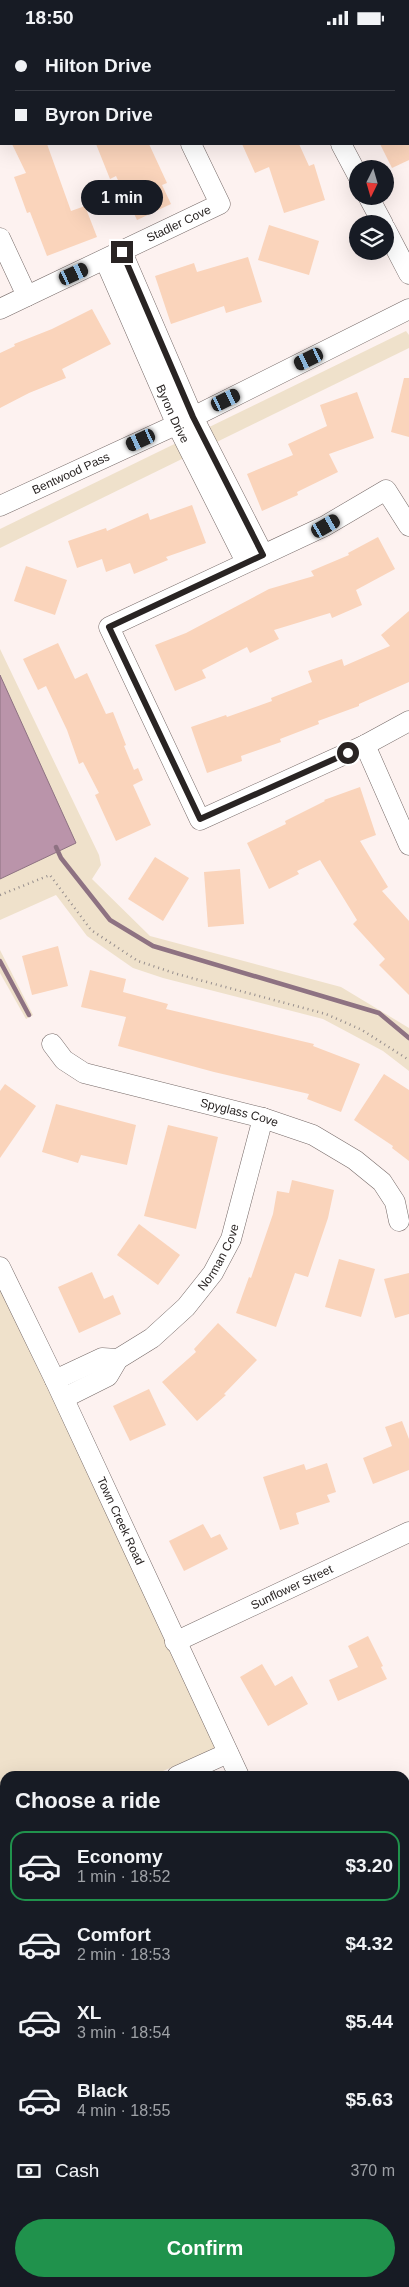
<!DOCTYPE html>
<html lang="en">
<head>
<meta charset="utf-8">
<style>
  :root { --surface:#171b24; --page:#20242c; --text:#f1f3f6; --muted:#9ea1a6; --line:#363941; --accent:#20924c }
  body { margin:0; font-family:Helvetica,sans-serif; background:var(--page); color:var(--text); height:100vh; display:flex; flex-direction:column; font-size:19px; white-space:nowrap }
  * { box-sizing:border-box; margin:0 }
  p { font-size:16px; color:var(--muted) }
  .icon { flex:none; width:28px; height:28px; fill:none; stroke:currentColor; stroke-width:2; stroke-linecap:round; stroke-linejoin:round }
  .map { position:relative; flex:1; overflow:hidden }
  .drawer { position:absolute; left:0px; top:1736px; width:410px; height:516px; display:flex; flex-direction:column; background:var(--surface); border-radius:15px 15px 0 0; box-shadow:0 5px 20px #0002 }
  .drawer>* { flex:none }
  .top-card { position:absolute; left:0px; top:0px; width:410px; height:110px; box-shadow:0 5px 20px #0002; display:grid; align-content:center; height:110px; padding:0 15px; background:var(--surface) }
  .needle { width:32px; rotate:185deg }
  .buttons { position:absolute; left:349px; top:125px; display:grid; gap:10px }
  .buttons a { display:grid; place-items:center; width:45px; height:45px; border-radius:50%; background:var(--surface); box-shadow:0 5px 20px #0002; font-size:25px }
  .end { position:absolute; width:22px; height:22px; margin:-11px; border:6px solid #292423; background:#fff; box-shadow:0 0 0 2px #fff }
  .from { border-radius:50% }
  .bubble { position:absolute; height:35px; border-radius:18px; background:var(--surface); box-shadow:0 5px 20px #0002; font-size:16px; font-weight:800; line-height:35px; text-align:center }
  .car { position:absolute; width:15px; height:30px; margin:-15px -8px; border-radius:6px; box-shadow:0 0 4px 1px #0007; background:linear-gradient(#222 24%,#8ab4d8 0 40%,#222 0 76%,#8ab4d8 0 86%,#222 0) }
  .top-card b { display:flex; align-items:center; gap:18px; height:48px; font-size:19px }
  .top-card b+b { border-top:1px solid var(--line) }
  .top-card i { width:12px; height:12px; background:var(--text) }
  ul { padding:0; list-style:none }
  li { display:flex; align-items:center; gap:15px; height:70px; margin:0 10px 8px; padding:0 5px; border:2px solid transparent; border-radius:15px }
  li div { flex:1 }
  li b { display:block; font-size:19px }
  li em { font-style:normal; font-weight:800 }
  li.on { border-color:var(--accent) }
  li>.icon { width:45px; height:45px; stroke-width:1.5 }
  h2 { padding:0 15px; font-size:22px; line-height:60px }
  .pay { display:flex; align-items:center; gap:12px; height:55px; padding:0 15px; font-size:19px }
  .pay p { margin-inline-start:auto }
  .action { display:flex; gap:10px; margin-top:auto; padding:10px 15px }
  .action a { flex:1; height:58px; border-radius:30px; background:var(--accent); color:#fff; font-size:20px; font-weight:800; line-height:58px; text-align:center }
  .status { display:flex; justify-content:space-between; align-items:center; height:35px; padding:0 25px; background:var(--surface); direction:ltr }
  .status svg { height:14px; fill:currentColor }
  .map>svg:first-child { display:block }
  .green { fill:#efe1cb }
  .water { fill:#ba94aa; stroke:#8e7282 }
  .lines { fill:none; stroke-linecap:round; stroke-linejoin:round }
  .stream { stroke:#8e7282; stroke-width:4.5 }
  .building { fill:#fad4bb }
  .minor-casing { stroke:#766a68; stroke-width:21 }
  .path { stroke:#958d8c; stroke-width:2.5; stroke-dasharray:1 4; stroke-linecap:butt }
  .minor { stroke:#fff; stroke-width:20 }
  .route { stroke:#292423; stroke-width:6 }
  .labels { text-anchor:middle; dominant-baseline:central; stroke-width:5; stroke-linejoin:round; paint-order:stroke }
  .street-label { font-size:12px; fill:#292423; stroke:#fff }
</style>
</head>
<body>
<div class="status"><b>18:50</b><svg viewBox="0 0 49 12"><path d="M0 12V9h3v3zM5 12V6h3v6zM10 12V3h3v9zM15 12V0h3v12zM26 1h20v11H26zM47 4h2v5h-2z"/></svg></div>
<div class="map">
<svg width="409" height="2252" viewBox="0 0 409 2252">
  <rect width="100%" height="100%" fill="#fdf2f0"/>
  <!-- green -->
  <g class="green">
    <polygon points="406,296 409,300 409,313 0,513 0,494"/>
    <polygon points="0,614 99,820 101,830 92,844 150,901 341,952 409,993 409,1036 383,1016 323,984 163,943 133,933 87,901 56,860 0,885"/>
    <polygon points="0,915 33,980 26,984 0,938"/>
    <polygon points="0,1248 224,1709 152,1741 5,1741 5,1807 0,1809"/>
  </g>
  <!-- water -->
  <polygon class="water" points="0,640 76,808 0,844"/>
  <g class="lines">
    <!-- stream -->
    <g class="stream">
      <polyline points="56,812 61,823 110,885 153,911 379,978 409,1003"/>
      <polyline points="0,926 29,980"/>
    </g>
  </g>
  <!-- building -->
  <g class="building">
    <polygon points="12,109 47,109 71,176 85,171 97,202 47,221 30,177 27,178 14,142 26,138"/>
    <polygon points="96,109 149,109 167,148 162,150 171,169 137,185 116,141 110,144"/>
    <polygon points="242,109 299,109 309,131 314,129 325,165 284,178 269,132 255,138"/>
    <polygon points="380,109 409,109 409,125 392,133"/>
    <polygon points="269,190 319,206 309,240 258,225"/>
    <polygon points="248,222 262,267 226,278 224,271 171,289 155,241 194,228 197,237"/>
    <polygon points="92,274 111,309 62,334 66,343 29,358 0,373 0,318 15,311 14,309 52,294"/>
    <polygon points="404,343 409,343 409,402 391,397"/>
    <polygon points="357,357 374,403 329,419 338,437 297,457 298,460 262,476 247,439 293,420 288,409 327,391 320,370"/>
    <polygon points="192,470 206,508 166,522 168,525 134,539 130,528 106,537 102,524 77,533 68,506 106,493 107,496 148,478 150,485"/>
    <polygon points="378,502 395,534 356,555 362,570 332,583 330,578 274,595 279,604 250,618 247,612 202,635 206,643 175,656 155,610 186,598 269,554 314,541 311,536 349,520 348,518"/>
    <polygon points="26,531 67,545 55,580 14,566"/>
    <polygon points="409,576 409,647 359,669 359,671 318,686 319,689 280,704 281,707 241,721 242,726 207,738 191,692 226,680 227,682 272,666 271,663 312,647 308,636 342,624 344,631 390,611 381,600"/>
    <polygon points="58,608 75,644 87,638 106,679 113,677 126,710 124,711 134,735 138,733 143,745 133,750 151,790 116,806 95,760 99,758 83,727 79,729 67,695 46,651 38,655 23,624"/>
    <polygon points="360,752 376,800 360,806 388,852 382,856 409,886 409,960 379,930 385,924 353,889 357,885 320,825 297,836 299,839 269,854 247,808 286,789 285,786 325,766 324,765"/>
    <polygon points="155,822 189,843 163,886 128,864"/>
    <polygon points="240,834 244,889 208,892 204,837"/>
    <polygon points="58,911 68,951 32,960 22,921"/>
    <polygon points="90,935 126,944 123,957 168,969 166,974 314,1009 313,1011 360,1029 341,1077 307,1064 309,1059 214,1037 118,1011 126,982 81,972"/>
    <polygon points="384,1039 409,1055 409,1126 392,1113 393,1111 354,1085"/>
    <polygon points="5,1049 36,1071 0,1123 0,1056"/>
    <polygon points="56,1069 136,1090 127,1130 81,1120 78,1128 42,1117"/>
    <polygon points="168,1090 218,1102 196,1194 144,1181"/>
    <polygon points="292,1145 334,1155 328,1183 308,1242 295,1238 276,1292 236,1278 249,1242 251,1243 273,1179 277,1156 289,1158"/>
    <polygon points="139,1189 180,1220 158,1250 117,1220"/>
    <polygon points="339,1224 375,1234 361,1282 325,1272"/>
    <polygon points="92,1237 104,1264 113,1260 121,1279 79,1298 58,1252"/>
    <polygon points="409,1238 409,1279 395,1283 384,1244"/>
    <polygon points="218,1288 257,1325 224,1359 226,1360 197,1386 162,1347 196,1317 194,1314"/>
    <polygon points="149,1354 166,1390 130,1406 113,1371"/>
    <polygon points="402,1386 409,1404 409,1435 373,1449 363,1423 392,1411 385,1392"/>
    <polygon points="327,1428 336,1457 327,1460 330,1467 296,1478 299,1489 280,1495 263,1442 304,1429 306,1435"/>
    <polygon points="203,1489 211,1503 220,1499 228,1514 184,1536 169,1506"/>
    <polygon points="368,1601 383,1631 381,1632 387,1644 338,1666 329,1645 358,1632 348,1611"/>
    <polygon points="262,1629 275,1651 292,1641 308,1669 268,1691 240,1642"/>
  </g>
  <g class="lines">
    <defs>
      <g id="minor">
        <polyline points="140,0 141,1"/>
        <polyline points="283,0 284,1"/>
        <polyline points="341,109 358,141"/>
        <polyline points="368,161 383,189"/>
        <polyline points="385,193 409,239"/>
        <polyline points="0,203 27,261"/>
        <polyline points="122,217 193,382 263,519"/>
        <path id="s1" d="M105 225 176 388 246 527"/>
        <path id="s2" d="M0 274 220 169 191 109"/>
        <path id="s3" d="M0 471 193 382 409 274"/>
        <polyline points="409,491 386,455 325,491 109,592 200,785 365,710 409,686"/>
        <polyline points="365,710 409,810"/>
        <path id="s4" d="M52 1009 64 1025 84 1038 263 1083 313 1100 355 1125 382 1147 395 1167 399 1186"/>
        <path id="s5" d="M0 1232 55 1345 239 1741"/>
        <polyline points="55,1345 102,1323 118,1324"/>
        <path id="s6" d="M64 1363 108 1341 118 1324 152 1303 186 1272 213 1238 231 1204 263 1083"/>
        <path id="s7" d="M175 1607 409 1497"/>
        <polyline points="177,1741 228,1718"/>
        <polyline points="0,1824 5,1821"/>
        <polyline points="405,1977 409,1975"/>
        <polyline points="405,2077 409,2084"/>
        <polyline points="0,2141 5,2151"/>
        <polyline points="51,2248 53,2252"/>
      </g>
    </defs>
    <!-- minor casing -->
    <use href="#minor" class="minor-casing"/>
    <!-- path -->
    <polyline class="path" points="0,860 50,840 91,895 138,926 177,939 326,979 362,995 409,1025"/>
    <!-- minor -->
    <use href="#minor" class="minor"/>
  </g>
  <g class="lines">
    <!-- route -->
    <polyline class="route" points="122,217 193,382 263,520 109,592 200,784 348,718"/>
  </g>
  <g class="labels">
    <!-- street labels -->
    <g class="street-label">
      <text stroke="none"><textPath href="#s2" startOffset="198">Stadler Cove</textPath></text>
      <text stroke="none"><textPath href="#s1" startOffset="168">Byron Drive</textPath></text>
      <text stroke="none"><textPath href="#s3" startOffset="78">Bentwood Pass</textPath></text>
      <text stroke="none"><textPath href="#s4" startOffset="204">Spyglass Cove</textPath></text>
      <text stroke="none"><textPath href="#s6" startOffset="215">Norman Cove</textPath></text>
      <text stroke="none"><textPath href="#s5" startOffset="281">Town Creek Road</textPath></text>
      <text stroke="none"><textPath href="#s7" startOffset="129">Sunflower Street</textPath></text>
    </g>
  </g>
</svg>
<div class="buttons">
<a><svg class="needle" viewBox="-14 -14 28 28"><path d="M0-13l5 13h-10z" fill="#e53935"/><path d="M0 13l5-13h-10z" fill="#9ea1a6"/></svg></a>
<a><svg class="icon" aria-label="layers" viewBox="0 0 24 24"><path d="M12 4l9 5-9 5-9-5zM3 14l9 5 9-5"/></svg></a>
</div>
<i class="end from" style="left:348px;top:718px"></i>
<i class="end" style="left:122px;top:217px"></i>
<div class="bubble" style="left:81px;top:145px;width:82px">1 min</div>
<i class="car" style="left:74px;top:239px;rotate:65deg"></i>
<i class="car" style="left:309px;top:324px;rotate:244deg"></i>
<i class="car" style="left:226px;top:365px;rotate:64deg"></i>
<i class="car" style="left:141px;top:405px;rotate:245deg"></i>
<i class="car" style="left:326px;top:491px;rotate:60deg"></i>
<div class="top-card">
<b><i class="from"></i>Hilton Drive</b>
<b><i></i>Byron Drive</b>
</div>
<section class="drawer">
<h2>Choose a ride</h2>
<ul>
<li class="on"><svg class="icon" aria-label="car" viewBox="0 0 24 24"><path d="M5 17H2v-5l4-1 3-4h7l3 4 3 1v5h-3M9 17h6M6 11h13"/><circle cx="7" cy="17" r="2"/><circle cx="17" cy="17" r="2"/></svg><div><b>Economy</b><p>1 min · 18:52</p></div><em>$3.20</em></li>
<li><svg class="icon" aria-label="car" viewBox="0 0 24 24"><path d="M5 17H2v-5l4-1 3-4h7l3 4 3 1v5h-3M9 17h6M6 11h13"/><circle cx="7" cy="17" r="2"/><circle cx="17" cy="17" r="2"/></svg><div><b>Comfort</b><p>2 min · 18:53</p></div><em>$4.32</em></li>
<li><svg class="icon" aria-label="car" viewBox="0 0 24 24"><path d="M5 17H2v-5l4-1 3-4h7l3 4 3 1v5h-3M9 17h6M6 11h13"/><circle cx="7" cy="17" r="2"/><circle cx="17" cy="17" r="2"/></svg><div><b>XL</b><p>3 min · 18:54</p></div><em>$5.44</em></li>
<li><svg class="icon" aria-label="car" viewBox="0 0 24 24"><path d="M5 17H2v-5l4-1 3-4h7l3 4 3 1v5h-3M9 17h6M6 11h13"/><circle cx="7" cy="17" r="2"/><circle cx="17" cy="17" r="2"/></svg><div><b>Black</b><p>4 min · 18:55</p></div><em>$5.63</em></li>
</ul>
<div class="pay"><svg class="icon" aria-label="cash" viewBox="0 0 24 24"><path d="M3 7h18v10H3z"/><circle cx="12" cy="12" r="2"/></svg>Cash<p>370 m</p></div>
<div class="action"><a>Confirm</a></div>
</section>
</div>
</body>
</html>
